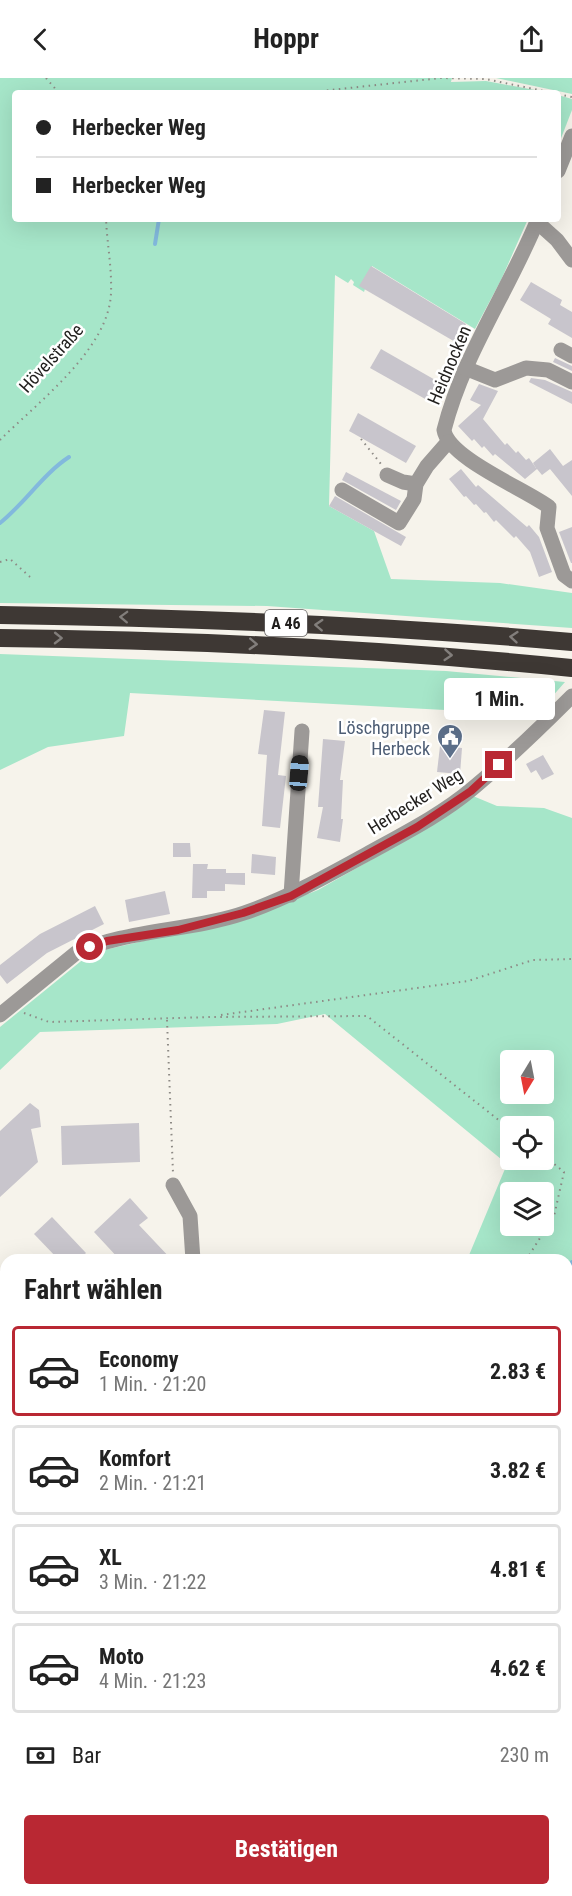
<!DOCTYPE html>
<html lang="de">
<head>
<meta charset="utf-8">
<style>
  :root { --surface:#fff; --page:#f2f2f2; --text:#222; --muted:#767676; --line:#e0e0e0; --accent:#b92833 }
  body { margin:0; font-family:"Roboto Condensed",sans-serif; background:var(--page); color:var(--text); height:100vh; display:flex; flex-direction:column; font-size:22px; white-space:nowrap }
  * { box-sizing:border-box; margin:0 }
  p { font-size:20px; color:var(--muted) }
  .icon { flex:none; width:33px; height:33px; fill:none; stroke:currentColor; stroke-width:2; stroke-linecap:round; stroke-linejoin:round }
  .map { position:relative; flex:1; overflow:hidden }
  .drawer { position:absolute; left:0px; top:1176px; width:573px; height:642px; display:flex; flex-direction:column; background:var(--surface); border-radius:18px 18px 0 0; box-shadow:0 6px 24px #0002 }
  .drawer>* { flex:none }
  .guide { position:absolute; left:12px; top:12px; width:549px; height:132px; border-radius:6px; box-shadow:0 6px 24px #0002; display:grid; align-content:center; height:132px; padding:0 24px; background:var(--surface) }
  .needle { width:39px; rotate:190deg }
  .buttons { position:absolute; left:500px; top:972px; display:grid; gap:12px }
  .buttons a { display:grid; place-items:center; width:54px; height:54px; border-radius:6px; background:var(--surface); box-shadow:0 6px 24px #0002; font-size:30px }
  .end { position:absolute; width:27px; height:27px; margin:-14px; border:8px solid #b92833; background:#fff; box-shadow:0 0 0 3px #fff }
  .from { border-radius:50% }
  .bubble { position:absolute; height:42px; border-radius:6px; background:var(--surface); box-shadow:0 6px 24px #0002; font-size:20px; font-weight:700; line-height:42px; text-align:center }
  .car { position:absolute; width:18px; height:36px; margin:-18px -9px; border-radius:8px; box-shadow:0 0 4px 2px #0007; background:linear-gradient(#222 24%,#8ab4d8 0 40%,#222 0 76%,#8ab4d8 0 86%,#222 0) }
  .guide b { display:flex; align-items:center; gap:21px; height:57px; font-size:22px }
  .guide b+b { border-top:2px solid var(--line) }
  .guide i { width:15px; height:15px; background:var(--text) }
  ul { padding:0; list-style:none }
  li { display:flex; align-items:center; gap:18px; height:90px; margin:0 12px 9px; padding:0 12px; border:3px solid var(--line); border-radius:6px }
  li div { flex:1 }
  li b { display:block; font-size:22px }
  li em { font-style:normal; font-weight:700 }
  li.selected { border-color:var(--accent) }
  li>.icon { width:54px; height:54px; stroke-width:1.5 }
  h2 { padding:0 24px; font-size:27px; line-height:72px }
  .pay { display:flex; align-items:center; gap:15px; height:66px; padding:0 24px; font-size:22px }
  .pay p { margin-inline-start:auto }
  .button { display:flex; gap:12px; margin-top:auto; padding:12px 24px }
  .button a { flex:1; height:69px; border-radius:6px; background:var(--accent); color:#fff; font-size:24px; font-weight:700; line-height:69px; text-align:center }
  header { display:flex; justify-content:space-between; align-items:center; height:78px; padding:0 24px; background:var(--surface); font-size:27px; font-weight:700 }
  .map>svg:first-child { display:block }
  .green { fill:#a6e6c9; fill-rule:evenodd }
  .water { fill:#82b9dd }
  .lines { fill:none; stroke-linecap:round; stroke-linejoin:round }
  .stream { stroke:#82b9dd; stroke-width:4 }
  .building { fill:#c8c5cc }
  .path { stroke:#8d8a85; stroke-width:2; stroke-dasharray:1.5 4.5; stroke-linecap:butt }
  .minor { stroke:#9c9997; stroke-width:15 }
  .highway { stroke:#3e3834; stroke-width:18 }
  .oneway { stroke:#827e7b }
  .route { stroke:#b92833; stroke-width:8 }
  .labels { text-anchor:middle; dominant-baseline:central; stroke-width:5; stroke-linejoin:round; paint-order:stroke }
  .shield { fill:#fff; stroke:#646261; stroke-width:1.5 }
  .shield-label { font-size:16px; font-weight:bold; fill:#211f1d }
  .street-label { font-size:18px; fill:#211f1d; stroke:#fff }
  .service-label { font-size:18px; fill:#4e5e75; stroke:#fff; text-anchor:end }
</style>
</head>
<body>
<header><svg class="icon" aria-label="back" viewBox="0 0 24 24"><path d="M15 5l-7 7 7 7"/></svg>Hoppr<svg class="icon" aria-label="share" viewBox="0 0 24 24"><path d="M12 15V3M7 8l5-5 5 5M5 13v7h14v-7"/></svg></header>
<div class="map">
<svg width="572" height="1818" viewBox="0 0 572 1818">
  <rect width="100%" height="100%" fill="#f6f3eb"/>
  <!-- green -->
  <g class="green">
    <polygon points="0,0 452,0 451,4 486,3 551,15 15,15 15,141 528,141 501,202 475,251 372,188 364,214 353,207 354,204 351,201 348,205 335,197 329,428 374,453 391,501 500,505 572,515 572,550 267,528 0,525"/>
    <polygon points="496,0 572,0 572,16"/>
    <polygon points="558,17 572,21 572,32 558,68"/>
    <polygon points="0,576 446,593 565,604 536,637 130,615 124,658 48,669 0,692"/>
    <path d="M473 718 497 728 544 730 572 740V1240L567 1245V1182H467L507 1086 325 936 277 946 40 954 0 992V949L91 875 253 838 318 812 422 753ZM510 982H543V1016H510ZM510 1048H543V1082H510ZM510 1114H543V1148H510Z"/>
    <polygon points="6,1672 6,1705 0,1711 0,1674"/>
    <polygon points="26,1812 73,1812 70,1818 31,1818"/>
    <polygon points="196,1812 227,1812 224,1818 194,1818"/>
  </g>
  <!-- water -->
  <g class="water">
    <polygon points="0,1584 6,1593 6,1653 1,1656"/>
    <polygon points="6,1705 6,1776 0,1769 0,1711"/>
  </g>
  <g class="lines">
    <!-- stream -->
    <g class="stream">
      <polyline points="155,166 159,141"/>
      <path d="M0 445C25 425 43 396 69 379"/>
      <polyline points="567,1191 572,1184"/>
      <polyline points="0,1682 6,1679"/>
    </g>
  </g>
  <!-- building -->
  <g class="building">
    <polygon points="371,188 466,246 457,265 359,208"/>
    <polygon points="531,204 562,222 560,227 572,234 572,260 548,246 551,241 520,222"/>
    <polygon points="381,271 437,303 427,322 370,290"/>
    <polygon points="555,280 572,288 572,293 553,284"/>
    <polygon points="531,300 545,302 572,314 572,326 529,304"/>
    <polygon points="479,306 498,313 483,341 505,367 507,365 516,375 518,373 526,382 529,380 536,390 533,385 550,371 563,388 572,382 572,418 550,391 542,397 537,391 525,401 495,376 493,378 484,368 482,370 474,361 472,363 458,348 481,327 470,322"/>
    <polygon points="358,335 416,368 406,385 349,353"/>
    <polygon points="461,391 476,409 478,407 527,449 529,447 539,459 552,494 539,499 530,474 516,458 514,460 496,442 494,444 486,434 484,435 476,426 474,427 466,418 464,419 449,401"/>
    <polygon points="346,394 401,423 396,432 342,402"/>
    <polygon points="335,418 406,459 401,468 329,428"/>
    <polygon points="572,449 572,485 571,485 559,454"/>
    <polygon points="264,632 285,634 278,697 286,698 280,750 262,748 267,677 258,676"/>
    <polygon points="323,661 345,663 340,702 343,702 341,741 343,741 340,764 317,760 323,729 318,729"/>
    <polygon points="440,668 462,670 460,696 437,694"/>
    <polygon points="543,677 554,696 542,702 536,692 531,695 526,686"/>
    <polygon points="173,765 190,765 191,779 173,779"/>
    <polygon points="252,776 276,779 275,797 251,795"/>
    <polygon points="193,786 208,786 207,791 226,791 226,795 245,795 245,807 225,806 225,813 207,813 207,820 192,820"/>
    <polygon points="165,813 170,836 129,844 125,822"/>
    <polygon points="95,828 104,846 47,875 7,906 0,897 0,887 40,856"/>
    <polygon points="30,1025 39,1032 41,1049 31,1051 38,1084 0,1119 0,1053"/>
    <polygon points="139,1045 140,1084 62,1087 61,1048"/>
    <polygon points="130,1120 148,1140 139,1147 172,1182 120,1182 94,1154"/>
    <polygon points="52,1139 86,1175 79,1182 59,1182 34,1156"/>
  </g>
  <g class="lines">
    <!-- path -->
    <g class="path">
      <polyline points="46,0 59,15"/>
      <polyline points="303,15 441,0 486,1 572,19"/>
      <polyline points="361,361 381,386"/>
      <path d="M0 362C38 324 109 271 111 215 112 190 107 165 106 141"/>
      <polyline points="0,484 10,481 30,499"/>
      <polyline points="24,935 49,944 210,939 367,938 510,1051"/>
      <polyline points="221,937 468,903 533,882 572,881"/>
      <polyline points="167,942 173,1095"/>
      <polyline points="526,1182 554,1138 564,1094 543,1077"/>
      <polyline points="567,1202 572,1197"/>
      <polyline points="200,1818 203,1812"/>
    </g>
    <!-- minor -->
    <g class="minor">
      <polyline points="558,93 572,58"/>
      <path d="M538 141C509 212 463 277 444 352 448 380 527 412 549 429L547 450 564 497 572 503"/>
      <polyline points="537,144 557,162 572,182"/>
      <polyline points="561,272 572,278"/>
      <polyline points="465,290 495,302 526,290 548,292 572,304"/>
      <polyline points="387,397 403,404 416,406"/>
      <polyline points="342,412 399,445 414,421 416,406 427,388 448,364"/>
      <polyline points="291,817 302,653"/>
      <path d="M0 937 76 875C124 852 191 853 244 835 288 820 327 798 367 776 403 756 441 737 472 711 507 682 540 650 572 618"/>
      <polyline points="173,1107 190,1138 193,1182"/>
      <polyline points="0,1399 6,1395"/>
      <polyline points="567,1522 572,1529"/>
      <polyline points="567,1775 572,1781"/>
      <polyline points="0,1802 6,1810"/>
      <polyline points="306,1812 311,1818"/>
      <polyline points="419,1818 424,1813"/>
    </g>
    <!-- highway -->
    <g class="highway">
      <path d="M0 537C191 540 382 547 572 564"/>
      <path d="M0 560C191 562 382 571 572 590"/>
    </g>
  </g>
  <!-- one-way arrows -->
  <defs><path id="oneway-chevron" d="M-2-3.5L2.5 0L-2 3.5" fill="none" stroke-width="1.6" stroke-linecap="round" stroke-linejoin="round" transform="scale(1.5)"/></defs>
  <g class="oneway">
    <use href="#oneway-chevron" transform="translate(124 539) rotate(-178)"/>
    <use href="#oneway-chevron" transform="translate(319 547) rotate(-177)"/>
    <use href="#oneway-chevron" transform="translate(514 559) rotate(-175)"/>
    <use href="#oneway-chevron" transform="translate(58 560) rotate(1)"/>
    <use href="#oneway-chevron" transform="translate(253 566) rotate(3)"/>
    <use href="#oneway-chevron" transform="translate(448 577) rotate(4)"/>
  </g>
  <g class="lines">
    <!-- route -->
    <polyline class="route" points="90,869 107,863 178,852 243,835 291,818 417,749 471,713 499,687"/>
  </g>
  <!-- icons -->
  <defs>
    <symbol id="civic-pin" viewBox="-11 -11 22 30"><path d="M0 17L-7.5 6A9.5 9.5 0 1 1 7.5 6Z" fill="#5c6f8a" stroke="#fff"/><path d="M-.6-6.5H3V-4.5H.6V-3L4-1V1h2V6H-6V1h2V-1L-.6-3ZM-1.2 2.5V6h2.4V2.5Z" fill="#fff"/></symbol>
  </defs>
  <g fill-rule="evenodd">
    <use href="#civic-pin" x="435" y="644" width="30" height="40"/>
  </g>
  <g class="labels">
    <!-- shield labels -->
    <rect class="shield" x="265" y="532" width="42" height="26" rx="4.5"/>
    <g class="shield-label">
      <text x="286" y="545">A 46</text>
    </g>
    <!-- street labels -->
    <g class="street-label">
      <text transform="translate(51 280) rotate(-48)">Hövelstraße</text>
      <text transform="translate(449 287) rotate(-67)">Heidnocken</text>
      <text transform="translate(415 723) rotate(-32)">Herbecker Weg</text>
    </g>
    <!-- service labels -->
    <g class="service-label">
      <text x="430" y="649">Löschgruppe<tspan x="430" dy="21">Herbeck</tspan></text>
    </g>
  </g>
</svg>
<div class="buttons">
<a><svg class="needle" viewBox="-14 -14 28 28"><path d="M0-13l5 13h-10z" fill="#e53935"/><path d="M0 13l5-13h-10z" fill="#767676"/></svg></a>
<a><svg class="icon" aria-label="locate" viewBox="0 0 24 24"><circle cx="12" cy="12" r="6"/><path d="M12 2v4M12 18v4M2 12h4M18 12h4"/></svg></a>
<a><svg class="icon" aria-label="layers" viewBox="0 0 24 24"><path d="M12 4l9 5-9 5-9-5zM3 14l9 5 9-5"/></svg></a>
</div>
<i class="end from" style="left:90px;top:869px"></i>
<i class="end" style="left:499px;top:687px"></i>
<div class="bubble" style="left:444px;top:600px;width:111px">1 Min.</div>
<i class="car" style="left:299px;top:695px;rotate:5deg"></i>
<div class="guide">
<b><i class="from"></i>Herbecker Weg</b>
<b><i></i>Herbecker Weg</b>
</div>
<section class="drawer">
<h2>Fahrt wählen</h2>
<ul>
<li class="selected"><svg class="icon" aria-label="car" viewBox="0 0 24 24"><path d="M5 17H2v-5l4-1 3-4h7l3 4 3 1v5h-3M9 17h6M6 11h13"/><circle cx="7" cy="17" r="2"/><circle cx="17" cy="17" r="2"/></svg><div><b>Economy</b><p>1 Min. · 21:20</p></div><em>2.83 €</em></li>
<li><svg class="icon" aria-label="car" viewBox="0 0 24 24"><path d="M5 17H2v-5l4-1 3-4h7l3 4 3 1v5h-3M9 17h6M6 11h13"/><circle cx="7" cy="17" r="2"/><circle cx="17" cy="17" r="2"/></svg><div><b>Komfort</b><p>2 Min. · 21:21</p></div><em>3.82 €</em></li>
<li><svg class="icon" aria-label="car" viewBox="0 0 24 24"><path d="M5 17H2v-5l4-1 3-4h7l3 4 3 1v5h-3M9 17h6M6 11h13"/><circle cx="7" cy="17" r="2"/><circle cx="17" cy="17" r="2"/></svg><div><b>XL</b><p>3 Min. · 21:22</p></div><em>4.81 €</em></li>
<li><svg class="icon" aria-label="car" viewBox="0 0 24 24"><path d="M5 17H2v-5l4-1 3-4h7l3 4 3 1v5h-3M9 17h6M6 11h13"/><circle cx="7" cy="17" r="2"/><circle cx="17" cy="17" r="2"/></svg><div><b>Moto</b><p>4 Min. · 21:23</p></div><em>4.62 €</em></li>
</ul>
<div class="pay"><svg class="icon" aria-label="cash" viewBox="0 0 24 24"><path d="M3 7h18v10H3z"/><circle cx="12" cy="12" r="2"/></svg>Bar<p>230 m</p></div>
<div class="button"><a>Bestätigen</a></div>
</section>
</div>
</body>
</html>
